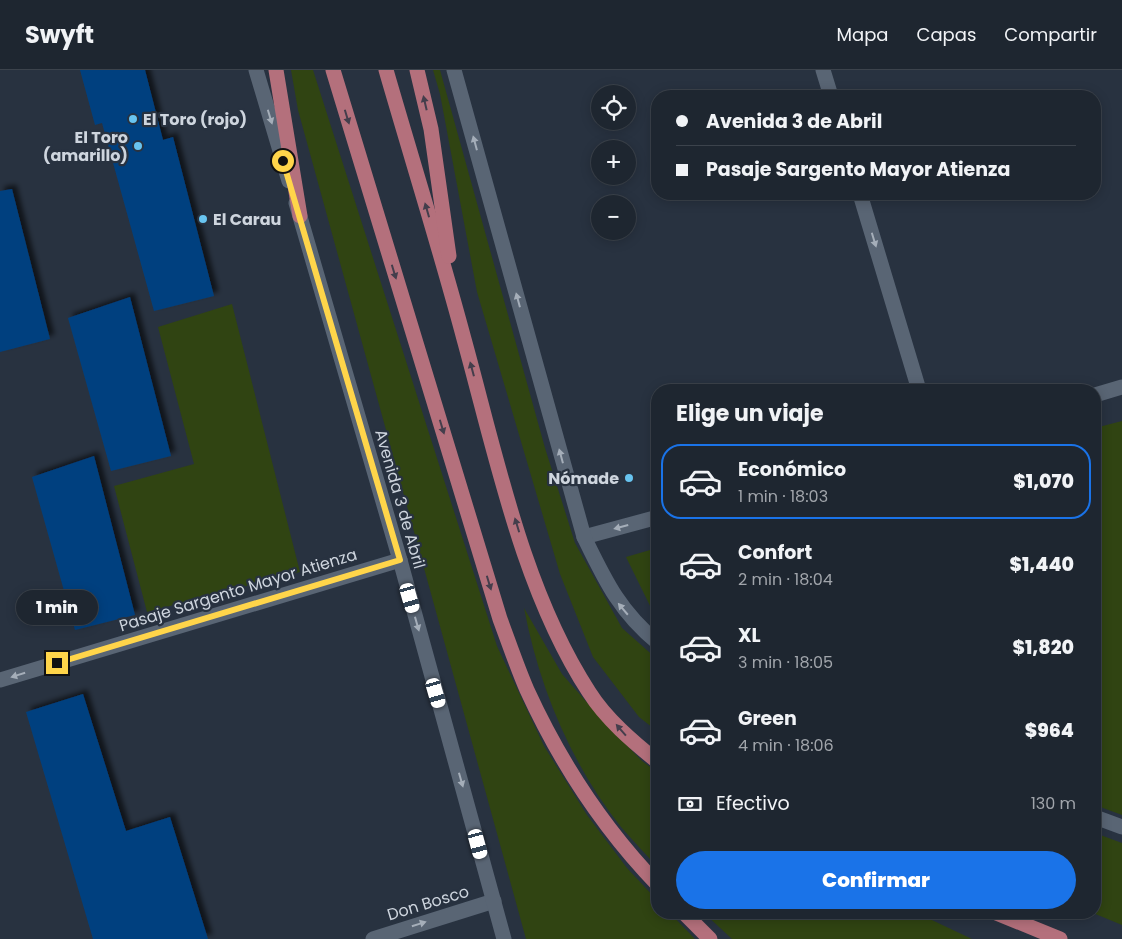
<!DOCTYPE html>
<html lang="es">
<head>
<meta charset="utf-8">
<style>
  :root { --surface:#1e2630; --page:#2b323c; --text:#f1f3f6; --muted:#a1a5ab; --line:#3c434c; --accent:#1a73e8 }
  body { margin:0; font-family:Poppins,sans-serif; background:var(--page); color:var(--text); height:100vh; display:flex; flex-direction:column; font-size:19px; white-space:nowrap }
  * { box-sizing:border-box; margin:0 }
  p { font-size:16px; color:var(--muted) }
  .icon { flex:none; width:28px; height:28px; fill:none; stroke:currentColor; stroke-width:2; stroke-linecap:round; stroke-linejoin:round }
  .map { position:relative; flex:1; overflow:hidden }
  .panel { position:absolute; left:651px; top:314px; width:450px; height:535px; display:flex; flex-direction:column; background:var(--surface); border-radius:20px; box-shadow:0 2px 12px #0003,0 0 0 1px var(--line) }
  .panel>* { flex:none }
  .top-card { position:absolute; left:651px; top:20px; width:450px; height:110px; border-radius:20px; box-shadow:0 2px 12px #0003,0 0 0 1px var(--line); display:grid; align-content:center; height:110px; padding:0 25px; background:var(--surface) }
  .tools { position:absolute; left:591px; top:15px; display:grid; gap:10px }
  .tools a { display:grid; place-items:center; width:45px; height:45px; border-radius:50%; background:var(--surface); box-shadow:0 2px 12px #0003,0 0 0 1px var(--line); font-size:25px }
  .end { position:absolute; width:22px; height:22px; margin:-11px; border:6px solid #ffd54a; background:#111; box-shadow:0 0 0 2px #111 }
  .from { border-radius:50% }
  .bubble { position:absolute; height:35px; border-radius:18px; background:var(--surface); box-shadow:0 2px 12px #0003,0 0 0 1px var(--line); font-size:16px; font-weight:800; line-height:35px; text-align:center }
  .car { position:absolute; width:15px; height:30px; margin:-15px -8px; border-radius:6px; box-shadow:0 0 4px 1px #0007; background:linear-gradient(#fff 24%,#345 0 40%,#fff 0 76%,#345 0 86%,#fff 0) }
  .top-card b { display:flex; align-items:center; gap:18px; height:48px; font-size:19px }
  .top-card b+b { border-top:1px solid var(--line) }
  .top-card i { width:12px; height:12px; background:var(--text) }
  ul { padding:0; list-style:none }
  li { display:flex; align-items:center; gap:15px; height:75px; margin:0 10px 8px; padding:0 15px; border:2px solid transparent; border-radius:20px }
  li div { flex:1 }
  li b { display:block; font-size:19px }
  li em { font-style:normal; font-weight:800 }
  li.on { border-color:var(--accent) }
  li>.icon { width:45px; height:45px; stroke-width:1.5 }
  h2 { padding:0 25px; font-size:22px; line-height:60px }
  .pay { display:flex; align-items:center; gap:12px; height:55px; padding:0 25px; font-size:19px }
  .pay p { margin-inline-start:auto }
  .primary-button { display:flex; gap:10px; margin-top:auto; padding:10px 25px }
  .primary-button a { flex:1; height:58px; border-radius:30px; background:var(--accent); color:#fff; font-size:20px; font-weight:800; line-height:58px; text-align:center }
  header { display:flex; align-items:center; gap:30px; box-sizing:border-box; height:70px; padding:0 25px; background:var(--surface); border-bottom:1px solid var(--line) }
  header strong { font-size:24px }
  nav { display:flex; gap:28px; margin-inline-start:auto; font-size:18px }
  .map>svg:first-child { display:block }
  .green { fill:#304412 }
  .building { fill:#04407f; filter:url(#shadow) }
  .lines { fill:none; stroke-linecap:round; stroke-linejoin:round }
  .minor { stroke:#596574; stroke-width:15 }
  .secondary { stroke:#596574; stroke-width:15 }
  .trunk { stroke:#b4707c; stroke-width:15 }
  .oneway { fill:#443e4c }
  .oneway2 { fill:#a5aeb9 }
  .route { stroke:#ffd54a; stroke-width:6 }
  .poi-dot { fill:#68c4f0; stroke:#283240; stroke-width:2 }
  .labels { text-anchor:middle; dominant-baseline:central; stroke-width:4.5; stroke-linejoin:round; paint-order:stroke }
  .poi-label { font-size:16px; font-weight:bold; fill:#ced5de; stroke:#283240; text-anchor:start }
  .street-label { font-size:16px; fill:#ced5de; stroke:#283240 }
</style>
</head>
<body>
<header>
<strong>Swyft</strong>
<nav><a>Mapa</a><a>Capas</a><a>Compartir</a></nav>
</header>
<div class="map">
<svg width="1122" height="869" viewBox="0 0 1122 869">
  <defs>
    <filter id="shadow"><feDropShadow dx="4.5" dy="-4.5" stdDeviation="2.5" flood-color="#0009"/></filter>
  </defs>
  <rect width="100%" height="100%" fill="#283240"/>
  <!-- green -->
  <g class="green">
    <polygon points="291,0 313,0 497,576 544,676 587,745 627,798 657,830 658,842 670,843 695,869 526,869 298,40"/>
    <polygon points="433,0 440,0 545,378 575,473 622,558 657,589 657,661 639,647 593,587 560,504 477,222 440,24"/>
    <polygon points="232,234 300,502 147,542 114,416 194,394 158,257"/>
    <polygon points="1122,351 1122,745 1095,735 1095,358"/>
    <polygon points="657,478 658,478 657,550 626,487"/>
    <path d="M524 538 562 604 605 653 642 691 657 702V797C646 784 633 771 621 757 571 694 539 617 524 538Z"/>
    <polygon points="1095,763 1122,773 1122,855 1093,843 1095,842"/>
    <polygon points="704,843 917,843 972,869 732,869"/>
  </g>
  <!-- building -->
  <g class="building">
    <polygon points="80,0 145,0 163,70 173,67 214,226 154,241 102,53 95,55"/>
    <polygon points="12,119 50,269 0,282 0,121"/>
    <polygon points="130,227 171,386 111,401 68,248"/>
    <polygon points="94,386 135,545 75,560 32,407"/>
    <polygon points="83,624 126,761 170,747 208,869 93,869 26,642"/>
  </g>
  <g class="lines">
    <!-- minor -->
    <g class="minor">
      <polyline points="823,0 831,26"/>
      <polyline points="860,124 919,320"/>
      <polyline points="1095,325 1122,317"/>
      <polyline points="584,467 658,447"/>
      <polyline points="0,610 400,490"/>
      <polyline points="373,869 494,831"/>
    </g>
    <!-- secondary -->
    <g class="secondary">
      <polyline points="256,0 289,111"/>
      <path d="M454 0 584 467C605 510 619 541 658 573"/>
      <polyline points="296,133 400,490 504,869"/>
      <polyline points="1095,747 1122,757"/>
    </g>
    <!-- trunk -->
    <g class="trunk">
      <polyline points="276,0 300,146"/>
      <path d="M333 0 500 549C509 573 517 597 527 620 560 692 603 758 658 815"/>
      <path d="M386 0C412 90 440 179 464 269 496 385 523 521 589 622 606 649 633 672 658 692"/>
      <polyline points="417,0 431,59 449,186"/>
      <polyline points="683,842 710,869"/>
      <polyline points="994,842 1060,869"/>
    </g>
  </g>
  <!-- one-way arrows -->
  <defs><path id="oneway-solid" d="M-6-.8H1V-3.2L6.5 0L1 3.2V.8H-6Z" transform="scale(1.25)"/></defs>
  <g class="oneway">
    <use href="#oneway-solid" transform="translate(425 33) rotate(-103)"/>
    <use href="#oneway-solid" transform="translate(347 47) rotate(73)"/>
    <use href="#oneway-solid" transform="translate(427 140) rotate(-106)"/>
    <use href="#oneway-solid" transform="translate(394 202) rotate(73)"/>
    <use href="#oneway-solid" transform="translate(472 299) rotate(-105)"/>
    <use href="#oneway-solid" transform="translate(442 357) rotate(73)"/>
    <use href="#oneway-solid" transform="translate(517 455) rotate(-107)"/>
    <use href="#oneway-solid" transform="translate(489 513) rotate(73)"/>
    <use href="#oneway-solid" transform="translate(621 660) rotate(-131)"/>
  </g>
  <g class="oneway2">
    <use href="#oneway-solid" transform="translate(270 47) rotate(73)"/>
    <use href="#oneway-solid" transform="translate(475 73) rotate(-105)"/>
    <use href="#oneway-solid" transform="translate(874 170) rotate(73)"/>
    <use href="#oneway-solid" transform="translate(518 230) rotate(-105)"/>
    <use href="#oneway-solid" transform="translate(561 386) rotate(-105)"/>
    <use href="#oneway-solid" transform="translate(621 457) rotate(165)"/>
    <use href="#oneway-solid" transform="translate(623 539) rotate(-130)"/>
    <use href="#oneway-solid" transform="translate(417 554) rotate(74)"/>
    <use href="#oneway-solid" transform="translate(18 605) rotate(163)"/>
    <use href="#oneway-solid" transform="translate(461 710) rotate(74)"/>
    <use href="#oneway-solid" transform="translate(419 854) rotate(-18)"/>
  </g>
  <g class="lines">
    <!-- route -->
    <polyline class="route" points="57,593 400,490 283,91"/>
  </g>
  <!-- markers -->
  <g class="poi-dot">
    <circle cx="133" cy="49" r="5"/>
    <circle cx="138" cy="76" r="5"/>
    <circle cx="203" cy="149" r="5"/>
    <circle cx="629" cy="408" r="5"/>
  </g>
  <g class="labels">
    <!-- poi labels -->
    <g class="poi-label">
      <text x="143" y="49">El Toro (rojo)</text>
      <text x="128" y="67" text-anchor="end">El Toro<tspan x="128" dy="18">(amarillo)</tspan></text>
      <text x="213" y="149">El Carau</text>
      <text x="619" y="408" text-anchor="end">Nómade</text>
    </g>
    <!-- street labels -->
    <g class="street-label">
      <text transform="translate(400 429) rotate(74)">Avenida 3 de Abril</text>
      <text transform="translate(238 520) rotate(-17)">Pasaje Sargento Mayor Atienza</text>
      <text transform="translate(428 833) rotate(-17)">Don Bosco</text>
    </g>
  </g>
</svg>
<div class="tools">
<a><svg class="icon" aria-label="locate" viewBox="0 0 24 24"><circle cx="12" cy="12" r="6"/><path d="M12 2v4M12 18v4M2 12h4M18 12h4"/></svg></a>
<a>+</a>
<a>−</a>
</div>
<i class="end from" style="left:283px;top:91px"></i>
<i class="end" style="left:57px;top:593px"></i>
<div class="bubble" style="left:16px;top:520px;width:82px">1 min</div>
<i class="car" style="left:410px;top:528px;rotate:164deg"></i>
<i class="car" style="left:436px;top:623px;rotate:164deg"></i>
<i class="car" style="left:478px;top:774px;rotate:165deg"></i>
<div class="top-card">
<b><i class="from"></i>Avenida 3 de Abril</b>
<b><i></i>Pasaje Sargento Mayor Atienza</b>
</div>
<section class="panel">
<h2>Elige un viaje</h2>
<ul>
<li class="on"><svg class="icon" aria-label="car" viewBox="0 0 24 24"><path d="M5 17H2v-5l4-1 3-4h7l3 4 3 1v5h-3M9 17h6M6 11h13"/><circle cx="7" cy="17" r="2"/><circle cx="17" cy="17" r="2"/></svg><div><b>Económico</b><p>1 min · 18:03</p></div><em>$1,070</em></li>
<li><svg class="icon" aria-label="car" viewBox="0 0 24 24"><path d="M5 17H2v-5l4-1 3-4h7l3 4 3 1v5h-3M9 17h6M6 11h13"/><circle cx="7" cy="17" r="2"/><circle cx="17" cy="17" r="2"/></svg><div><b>Confort</b><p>2 min · 18:04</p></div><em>$1,440</em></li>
<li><svg class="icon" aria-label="car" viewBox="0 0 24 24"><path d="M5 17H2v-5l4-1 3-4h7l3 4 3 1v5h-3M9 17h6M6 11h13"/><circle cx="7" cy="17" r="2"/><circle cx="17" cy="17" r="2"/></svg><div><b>XL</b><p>3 min · 18:05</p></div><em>$1,820</em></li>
<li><svg class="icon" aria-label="car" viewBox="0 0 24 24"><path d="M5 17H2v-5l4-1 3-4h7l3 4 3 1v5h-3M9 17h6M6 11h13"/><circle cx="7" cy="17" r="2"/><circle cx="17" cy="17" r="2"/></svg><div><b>Green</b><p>4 min · 18:06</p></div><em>$964</em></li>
</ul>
<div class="pay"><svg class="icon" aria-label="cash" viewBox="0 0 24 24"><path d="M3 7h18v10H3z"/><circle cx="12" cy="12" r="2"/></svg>Efectivo<p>130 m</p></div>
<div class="primary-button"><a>Confirmar</a></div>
</section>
</div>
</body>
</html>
